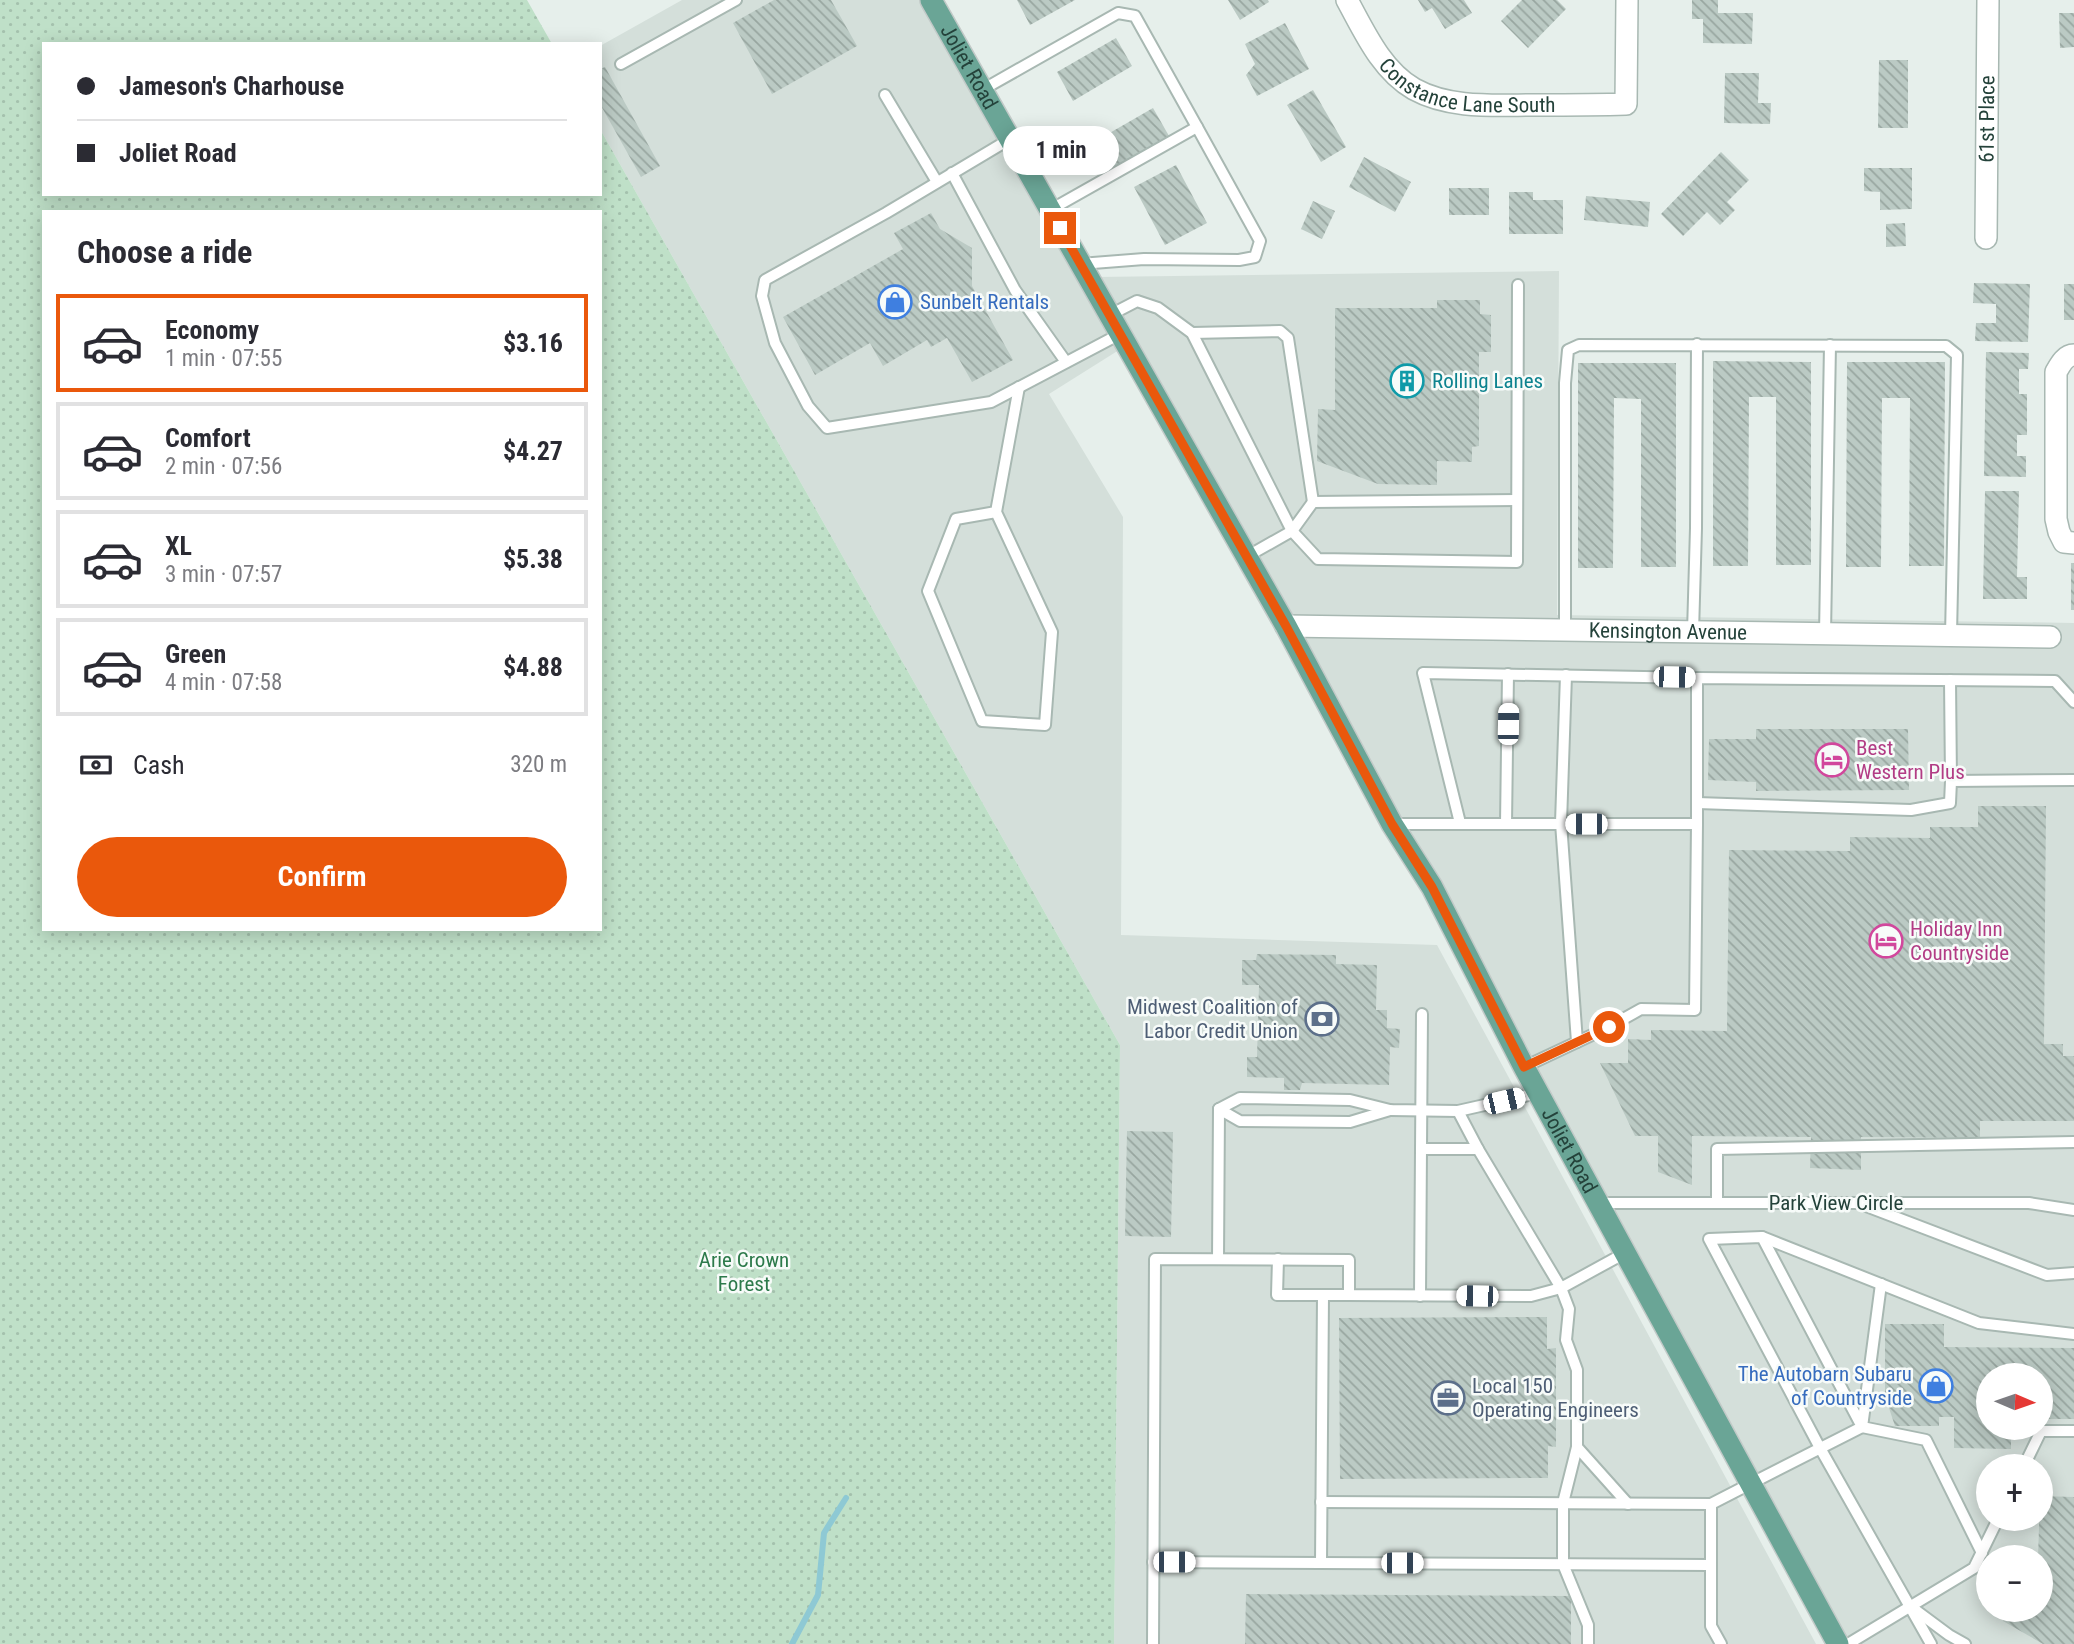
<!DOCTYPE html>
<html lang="en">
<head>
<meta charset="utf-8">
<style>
  :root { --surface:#fff; --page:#f2f2f3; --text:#2b2b33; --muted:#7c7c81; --line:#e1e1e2; --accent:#ea580c }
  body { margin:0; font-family:"Roboto Condensed",sans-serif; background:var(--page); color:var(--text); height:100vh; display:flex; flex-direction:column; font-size:26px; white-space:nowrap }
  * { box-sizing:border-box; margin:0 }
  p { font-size:23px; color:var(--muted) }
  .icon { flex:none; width:38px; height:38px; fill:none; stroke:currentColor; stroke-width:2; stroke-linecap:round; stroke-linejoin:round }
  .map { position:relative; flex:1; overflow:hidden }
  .panel { position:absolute; left:42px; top:210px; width:560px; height:721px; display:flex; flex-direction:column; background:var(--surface); border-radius:0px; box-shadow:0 4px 18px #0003 }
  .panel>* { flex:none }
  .hud { position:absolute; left:42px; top:42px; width:560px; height:154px; border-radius:0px; box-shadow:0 4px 18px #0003; display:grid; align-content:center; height:154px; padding:0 35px; background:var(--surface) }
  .needle { width:46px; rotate:92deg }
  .fabs { position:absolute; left:1976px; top:1363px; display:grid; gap:14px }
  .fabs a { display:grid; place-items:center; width:77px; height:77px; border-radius:50%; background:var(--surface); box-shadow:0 4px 18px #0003; font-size:35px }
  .end { position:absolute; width:32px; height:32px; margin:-16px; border:9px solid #ea580c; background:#fff; box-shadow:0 0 0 4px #fff }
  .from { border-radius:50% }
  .bubble { position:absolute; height:49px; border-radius:24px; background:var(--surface); box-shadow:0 4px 18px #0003; font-size:23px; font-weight:700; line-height:49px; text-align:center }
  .car { position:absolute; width:21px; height:42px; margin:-21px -10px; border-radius:9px; box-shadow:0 0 5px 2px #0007; background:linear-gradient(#fff 24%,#345 0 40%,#fff 0 76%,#345 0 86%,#fff 0) }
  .hud b { display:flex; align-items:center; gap:24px; height:66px; font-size:26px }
  .hud b+b { border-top:2px solid var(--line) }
  .hud i { width:18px; height:18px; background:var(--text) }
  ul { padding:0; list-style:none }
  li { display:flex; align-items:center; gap:21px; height:98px; margin:0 14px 10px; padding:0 21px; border:4px solid var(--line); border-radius:0px }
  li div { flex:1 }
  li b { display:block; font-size:26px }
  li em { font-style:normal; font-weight:700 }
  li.on { border-color:var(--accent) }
  li>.icon { width:63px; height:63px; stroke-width:1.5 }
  h2 { padding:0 35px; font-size:32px; line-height:84px }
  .pay { display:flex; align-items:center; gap:18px; height:77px; padding:0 35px; font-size:26px }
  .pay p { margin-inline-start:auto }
  .primary-button { display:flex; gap:14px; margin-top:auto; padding:14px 35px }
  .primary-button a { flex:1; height:80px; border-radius:42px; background:var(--accent); color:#fff; font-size:28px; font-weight:700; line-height:80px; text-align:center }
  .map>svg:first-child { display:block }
  .built { fill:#d4dfda; fill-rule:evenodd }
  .park { fill:url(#park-dots); fill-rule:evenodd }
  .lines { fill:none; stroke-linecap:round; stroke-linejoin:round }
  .stream { stroke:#8ec9d4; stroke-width:6 }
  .building { fill:url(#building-back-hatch) }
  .service-casing { stroke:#a8b8b2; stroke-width:14 }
  .minor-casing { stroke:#a8b8b2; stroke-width:24 }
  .primary-casing { stroke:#c2cac8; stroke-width:24 }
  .service { stroke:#fff; stroke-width:10 }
  .minor { stroke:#fff; stroke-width:21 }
  .primary { stroke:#6aa596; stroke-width:21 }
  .route { stroke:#ea580c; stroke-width:9 }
  .labels { text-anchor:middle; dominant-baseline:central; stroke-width:5; stroke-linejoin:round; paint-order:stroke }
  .street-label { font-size:21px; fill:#24423a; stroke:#f7fbf9 }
  .shop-label { font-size:21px; fill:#366cbe; stroke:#f7fbf9; text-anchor:start }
  .culture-label { font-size:21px; fill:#0d838f; stroke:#f7fbf9; text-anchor:start }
  .hotel-label { font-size:21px; fill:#b23c85; stroke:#f7fbf9; text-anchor:start }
  .service-label { font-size:21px; fill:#4e5e75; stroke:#f7fbf9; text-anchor:end }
  .park-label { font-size:21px; fill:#2d7a4b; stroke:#f7fbf9 }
</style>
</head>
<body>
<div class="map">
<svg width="2074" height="1644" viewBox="0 0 2074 1644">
  <defs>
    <pattern id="park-dots" width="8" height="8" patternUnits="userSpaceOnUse" patternTransform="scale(1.75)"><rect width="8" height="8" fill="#bfe0c8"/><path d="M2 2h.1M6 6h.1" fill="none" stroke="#a4c1ad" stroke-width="1.8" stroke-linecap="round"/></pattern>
    <pattern id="building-back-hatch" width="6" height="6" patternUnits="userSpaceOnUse" patternTransform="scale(1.75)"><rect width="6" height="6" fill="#bbcac4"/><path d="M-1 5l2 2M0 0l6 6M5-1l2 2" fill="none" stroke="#98a6a0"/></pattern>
  </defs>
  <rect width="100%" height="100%" fill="#e6efeb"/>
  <!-- built -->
  <g class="built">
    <polygon points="682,0 923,0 1119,350 1049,394 1123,517 1121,935 1437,945 1816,1644 1114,1644 1120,1045 600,129 600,46"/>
    <path d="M1559 271 1557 615 2074 623V1644H1844L1096 277ZM1988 1376H2040V1428H1988ZM1988 1466H2040V1519H1988ZM1988 1558H2040V1610H1988Z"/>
  </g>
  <!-- park -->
  <path class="park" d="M0 0H527L552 44H44V194H600V129L1120 1045 1114 1644H0ZM44 212H600V929H44Z"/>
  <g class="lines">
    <!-- stream -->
    <polyline class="stream" points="792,1644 818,1595 824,1533 846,1498"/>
  </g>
  <!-- building -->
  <g class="building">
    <polygon points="774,0 831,0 857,46 772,94 733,23"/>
    <polygon points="1017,0 1075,0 1030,25"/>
    <polygon points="1228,0 1268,0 1269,2 1240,20"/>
    <polygon points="1418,0 1464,0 1472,13 1445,29 1432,8 1425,12"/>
    <polygon points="1522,0 1557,0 1566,9 1528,48 1501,21"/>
    <polygon points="1692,0 1718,0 1718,13 1753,13 1752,44 1703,43 1703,19 1692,19"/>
    <polygon points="2059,13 2074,13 2074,47 2060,48"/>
    <polygon points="1285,23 1309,69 1257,96 1246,75 1255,64 1245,44"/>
    <polygon points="1116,38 1132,66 1073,101 1057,72"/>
    <polygon points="1879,60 1908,60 1908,128 1878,128"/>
    <polygon points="605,67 660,166 641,177 600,104 600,69"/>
    <polygon points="1725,73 1759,73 1758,103 1771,103 1770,124 1724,123"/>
    <polygon points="1313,90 1346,147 1321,162 1287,105"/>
    <polygon points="1153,108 1169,136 1110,171 1094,142"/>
    <polygon points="1721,152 1749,180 1727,202 1735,210 1720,225 1707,212 1683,236 1661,214"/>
    <polygon points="1364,157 1411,182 1395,212 1349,187"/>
    <polygon points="1176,165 1207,223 1165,245 1134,187"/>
    <polygon points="1864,168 1912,168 1912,209 1880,210 1880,192 1864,191"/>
    <rect x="1449" y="188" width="40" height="27"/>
    <polygon points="1509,192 1533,192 1533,200 1563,200 1563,234 1509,234"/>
    <polygon points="1586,196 1650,202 1648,227 1584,220"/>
    <polygon points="1313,201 1335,211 1322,239 1301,229"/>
    <polygon points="931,213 940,229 972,248 972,286 1013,360 972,382 947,338 931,347 927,340 883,366 870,343 815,375 783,317 903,249 894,233"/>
    <polygon points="1905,223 1906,246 1886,247 1886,224"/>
    <polygon points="1974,283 2030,284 2028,342 1975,341 1976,323 1996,323 1996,304 1973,303"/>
    <rect x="2064" y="284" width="10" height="36"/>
    <polygon points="1437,300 1480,300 1480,314 1491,315 1491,352 1479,352 1479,446 1472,447 1472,462 1437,461 1437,485 1378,484 1317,461 1318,409 1335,410 1335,308 1437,308"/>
    <polygon points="1986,352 2029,353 2028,369 2019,369 2019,394 2027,394 2027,435 2017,435 2017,456 2026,456 2026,477 1984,476"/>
    <polygon points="1713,361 1811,362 1811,565 1776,565 1776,397 1749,397 1748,566 1713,566"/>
    <polygon points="1847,362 1945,362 1944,566 1909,566 1910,398 1882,398 1881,567 1846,567"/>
    <polygon points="1578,363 1676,363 1676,567 1641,567 1641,399 1614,398 1613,568 1578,568"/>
    <polygon points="1985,491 2019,491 2017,577 2027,577 2027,599 1983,599"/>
    <rect x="2071" y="563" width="3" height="47"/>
    <polygon points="1756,729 1908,729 1909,790 1756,791 1756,782 1708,780 1709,739 1756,739"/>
    <polygon points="1978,806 2046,806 2044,1044 2063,1044 2063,1056 2074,1056 2074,1121 1980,1121 1980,1138 1861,1137 1861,1170 1810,1168 1811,1137 1692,1136 1692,1185 1658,1172 1658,1136 1635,1136 1600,1063 1628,1063 1628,1039 1651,1040 1651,1030 1727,1031 1729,850 1850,851 1850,837 1930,838 1930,827 1978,827"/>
    <polygon points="1257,954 1336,955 1336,964 1377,965 1376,1010 1387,1010 1387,1028 1400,1029 1399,1048 1390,1047 1389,1085 1302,1083 1300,1090 1284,1090 1284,1078 1247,1077 1247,1057 1257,1057 1259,985 1242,985 1242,960 1256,960"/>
    <polygon points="1127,1131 1173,1132 1171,1237 1125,1236"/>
    <polygon points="1547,1317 1547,1349 1556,1348 1556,1447 1548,1446 1548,1478 1340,1479 1339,1318"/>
    <polygon points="1885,1324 1944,1324 1944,1347 2074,1348 2074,1419 2040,1419 2040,1376 1988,1376 1988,1428 2011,1428 2011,1449 1954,1448 1954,1417 1939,1417 1939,1426 1895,1426 1885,1396"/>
    <polygon points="2040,1496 2074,1497 2074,1644 2043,1644 2003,1621 2009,1610 2040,1610 2040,1558 2038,1558"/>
    <polygon points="1246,1594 1571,1596 1571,1644 1245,1644"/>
  </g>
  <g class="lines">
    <defs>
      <g id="service">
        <polyline points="621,64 736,0"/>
        <polyline points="982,90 1118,13 1135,16 1197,127 1050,210"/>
        <polyline points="885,95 937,182"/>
        <polyline points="1010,139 886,213 765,280 762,296 775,343 808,406 827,428 991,402 1120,334"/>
        <polyline points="952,173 1015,290 1066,362"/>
        <polyline points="1080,264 1144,259 1239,260 1255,257 1260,241 1197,127"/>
        <polyline points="1110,315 1137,301 1158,308 1192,333 1292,531 1313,502"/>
        <polyline points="1192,333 1280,331 1288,338 1313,502 1517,500"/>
        <polyline points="996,512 956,519 928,591 982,721 1045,725 1052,632 996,512 1019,387"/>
        <polyline points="1246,557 1292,531 1318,559 1517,562 1518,285"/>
        <polyline points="1565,630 1565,383 1568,350 1579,345 1946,346 1957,355 1951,635"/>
        <polyline points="1693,632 1696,528 1697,344"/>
        <polyline points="1825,634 1830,345"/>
        <polyline points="1566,675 1561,823 1577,1042"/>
        <polyline points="1950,680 1951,781"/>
        <polyline points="1697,803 1911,810 1950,803 1951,781 2074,780"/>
        <polyline points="1460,823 1423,673 1697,678"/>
        <polyline points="1392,824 1697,824 1697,678 2055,681 2074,702"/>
        <polyline points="1506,824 1508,674"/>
        <polyline points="1524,1067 1609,1027 1641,1009 1695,1010 1697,824"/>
        <polyline points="1219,1109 1240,1098 1350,1100 1390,1110 1458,1111 1538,1093"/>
        <polyline points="1219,1109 1240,1121 1350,1122 1390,1110"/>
        <polyline points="1458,1111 1478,1149 1561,1288 1569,1309 1566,1340 1577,1370 1577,1447 1563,1503 1563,1564 1588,1625 1588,1644"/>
        <polyline points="1421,1149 1422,1014"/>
        <polyline points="1598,1203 2029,1203 2074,1210"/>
        <polyline points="1717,1203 1717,1149 2074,1142"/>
        <polyline points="1866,1206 2047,1275 2074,1273"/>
        <polyline points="1762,1237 1979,1323 2074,1334"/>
        <polyline points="1218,1259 1219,1109"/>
        <polyline points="1278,1259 1277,1295 1349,1295"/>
        <polyline points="1881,1284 1862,1427 1926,1440 1982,1553"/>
        <polyline points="1420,1296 1421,1149 1478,1149"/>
        <polyline points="1577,1447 1628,1504"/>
        <polyline points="2024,1466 2041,1431 2074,1431"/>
        <path d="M1321 1502 1711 1504C1761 1478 1811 1453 1862 1427L1762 1237 1709 1239 1820 1448 1931 1644"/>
        <polyline points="1711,1504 1711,1626 1721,1644"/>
        <polyline points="1153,1562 1710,1565"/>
        <polyline points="1321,1563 1323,1295"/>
        <polyline points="1914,1609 1949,1635 1965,1644"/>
        <polyline points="1153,1644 1155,1259 1349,1260 1349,1295 1531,1296 1561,1288 1625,1253"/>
        <polyline points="1848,1644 1974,1568 1998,1519"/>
      </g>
      <g id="minor">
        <path id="s1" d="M1347 0C1364 31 1381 70 1414 89 1450 109 1495 105 1535 105 1565 105 1596 105 1626 104L1627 0"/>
        <path id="s2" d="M1986 238 1988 0"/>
        <path d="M2074 355C2065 355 2060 365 2056 372V519L2059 532 2064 542 2074 543"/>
        <path id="s3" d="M1286 626 2050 637"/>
      </g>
      <g id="primary">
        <path id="s4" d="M931 0 1286 626 1392 824 1432 887 1524 1067 1838 1644"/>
      </g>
    </defs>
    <!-- service casing -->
    <use href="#service" class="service-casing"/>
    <!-- minor casing -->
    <use href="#minor" class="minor-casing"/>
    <!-- primary casing -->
    <use href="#primary" class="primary-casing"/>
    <!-- service -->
    <use href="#service" class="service"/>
    <!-- minor -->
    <use href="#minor" class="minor"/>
    <!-- primary -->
    <use href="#primary" class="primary"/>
  </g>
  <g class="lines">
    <!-- route -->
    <polyline class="route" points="1060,228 1286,626 1392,824 1432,887 1524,1067 1609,1027"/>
  </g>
  <!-- icons -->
  <defs>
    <symbol id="shop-ring" viewBox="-11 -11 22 22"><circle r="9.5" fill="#f7fbf9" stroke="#3f7fe0" stroke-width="1.5"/><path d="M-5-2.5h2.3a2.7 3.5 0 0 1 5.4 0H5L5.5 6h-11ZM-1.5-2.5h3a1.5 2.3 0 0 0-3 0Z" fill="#3f7fe0"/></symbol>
    <symbol id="building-ring" viewBox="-11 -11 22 22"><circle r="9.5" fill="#f7fbf9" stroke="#0f9aa8" stroke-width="1.5"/><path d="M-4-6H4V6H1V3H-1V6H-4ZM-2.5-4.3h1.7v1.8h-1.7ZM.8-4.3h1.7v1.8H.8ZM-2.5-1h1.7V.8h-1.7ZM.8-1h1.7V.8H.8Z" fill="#0f9aa8"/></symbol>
    <symbol id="hotel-ring" viewBox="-11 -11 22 22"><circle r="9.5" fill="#f7fbf9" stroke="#d1479c" stroke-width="1.5"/><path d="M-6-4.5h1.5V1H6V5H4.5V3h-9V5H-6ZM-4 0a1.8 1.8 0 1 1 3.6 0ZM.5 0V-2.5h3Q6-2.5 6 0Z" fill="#d1479c"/></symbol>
    <symbol id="bank-ring" viewBox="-11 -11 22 22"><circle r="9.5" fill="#f7fbf9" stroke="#5c6f8a" stroke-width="1.5"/><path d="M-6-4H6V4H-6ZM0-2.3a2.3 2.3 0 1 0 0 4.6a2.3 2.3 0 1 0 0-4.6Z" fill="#5c6f8a"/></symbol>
    <symbol id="office-ring" viewBox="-11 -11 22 22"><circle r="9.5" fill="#f7fbf9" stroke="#5c6f8a" stroke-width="1.5"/><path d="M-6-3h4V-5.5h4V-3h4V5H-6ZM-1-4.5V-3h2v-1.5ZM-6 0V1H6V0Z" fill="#5c6f8a"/></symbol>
  </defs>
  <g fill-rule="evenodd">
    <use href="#shop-ring" x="876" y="283" width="38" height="38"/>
    <use href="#building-ring" x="1388" y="362" width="38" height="38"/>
    <use href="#hotel-ring" x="1813" y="741" width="38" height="38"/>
    <use href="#hotel-ring" x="1867" y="922" width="38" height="38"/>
    <use href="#bank-ring" x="1303" y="1000" width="38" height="38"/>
    <use href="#shop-ring" x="1917" y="1367" width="38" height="38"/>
    <use href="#office-ring" x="1429" y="1379" width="38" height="38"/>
  </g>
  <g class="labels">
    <!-- street labels -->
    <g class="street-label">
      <text stroke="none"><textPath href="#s4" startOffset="77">Joliet Road</textPath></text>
      <text stroke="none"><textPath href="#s1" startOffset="164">Constance Lane South</textPath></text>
      <text stroke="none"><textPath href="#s2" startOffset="119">61st Place</textPath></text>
      <text stroke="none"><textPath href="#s3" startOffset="382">Kensington Avenue</textPath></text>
      <text stroke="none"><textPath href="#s4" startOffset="1316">Joliet Road</textPath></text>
      <text x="1836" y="1203">Park View Circle</text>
    </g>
    <!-- shop labels -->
    <g class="shop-label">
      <text x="920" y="302">Sunbelt Rentals</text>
      <text x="1912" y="1374" text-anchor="end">The Autobarn Subaru<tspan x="1912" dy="24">of Countryside</tspan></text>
    </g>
    <!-- culture labels -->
    <g class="culture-label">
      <text x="1432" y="381">Rolling Lanes</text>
    </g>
    <!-- hotel labels -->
    <g class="hotel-label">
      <text x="1856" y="748">Best<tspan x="1856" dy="24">Western Plus</tspan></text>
      <text x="1910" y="929">Holiday Inn<tspan x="1910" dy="24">Countryside</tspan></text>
    </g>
    <!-- service labels -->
    <g class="service-label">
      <text x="1298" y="1007">Midwest Coalition of<tspan x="1298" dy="24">Labor Credit Union</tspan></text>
      <text x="1472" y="1386" text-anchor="start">Local 150<tspan x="1472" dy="24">Operating Engineers</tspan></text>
    </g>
    <!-- park labels -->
    <g class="park-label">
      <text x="744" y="1260">Arie Crown<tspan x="744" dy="24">Forest</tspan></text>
    </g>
  </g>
</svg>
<div class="fabs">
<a><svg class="needle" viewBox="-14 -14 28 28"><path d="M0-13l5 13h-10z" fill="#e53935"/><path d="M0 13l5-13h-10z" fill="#7c7c81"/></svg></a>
<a>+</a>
<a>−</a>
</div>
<i class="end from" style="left:1609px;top:1027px"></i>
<i class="end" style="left:1060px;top:228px"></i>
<div class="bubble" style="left:1003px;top:126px;width:116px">1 min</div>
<i class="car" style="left:1674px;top:677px;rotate:91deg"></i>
<i class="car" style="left:1508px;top:724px;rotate:1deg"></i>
<i class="car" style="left:1586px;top:824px;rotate:270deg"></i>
<i class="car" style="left:1504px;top:1101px;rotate:77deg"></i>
<i class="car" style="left:1477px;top:1296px;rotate:271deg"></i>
<i class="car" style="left:1174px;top:1562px;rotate:90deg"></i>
<i class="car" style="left:1402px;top:1563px;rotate:90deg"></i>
<div class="hud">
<b><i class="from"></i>Jameson's Charhouse</b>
<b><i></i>Joliet Road</b>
</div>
<section class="panel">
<h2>Choose a ride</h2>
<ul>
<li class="on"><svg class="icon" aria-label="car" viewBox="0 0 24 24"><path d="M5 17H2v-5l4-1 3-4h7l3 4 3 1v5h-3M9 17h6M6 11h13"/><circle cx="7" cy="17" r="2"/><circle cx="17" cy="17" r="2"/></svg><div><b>Economy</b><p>1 min · 07:55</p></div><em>$3.16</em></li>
<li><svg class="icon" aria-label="car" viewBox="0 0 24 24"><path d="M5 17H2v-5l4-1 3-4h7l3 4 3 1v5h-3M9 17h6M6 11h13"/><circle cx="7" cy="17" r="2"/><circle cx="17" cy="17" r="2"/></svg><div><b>Comfort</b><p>2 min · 07:56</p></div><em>$4.27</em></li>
<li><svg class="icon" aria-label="car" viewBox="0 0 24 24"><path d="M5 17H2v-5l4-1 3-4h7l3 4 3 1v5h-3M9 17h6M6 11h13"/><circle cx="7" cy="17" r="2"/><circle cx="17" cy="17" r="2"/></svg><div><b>XL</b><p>3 min · 07:57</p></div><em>$5.38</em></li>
<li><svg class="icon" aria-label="car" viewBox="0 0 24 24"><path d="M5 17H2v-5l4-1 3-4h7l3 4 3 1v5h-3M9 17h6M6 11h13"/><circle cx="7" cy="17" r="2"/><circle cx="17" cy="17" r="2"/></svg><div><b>Green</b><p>4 min · 07:58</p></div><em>$4.88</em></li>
</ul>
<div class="pay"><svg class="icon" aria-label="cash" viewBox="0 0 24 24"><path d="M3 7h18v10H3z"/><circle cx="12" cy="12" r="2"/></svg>Cash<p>320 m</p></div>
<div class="primary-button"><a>Confirm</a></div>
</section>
</div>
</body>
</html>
